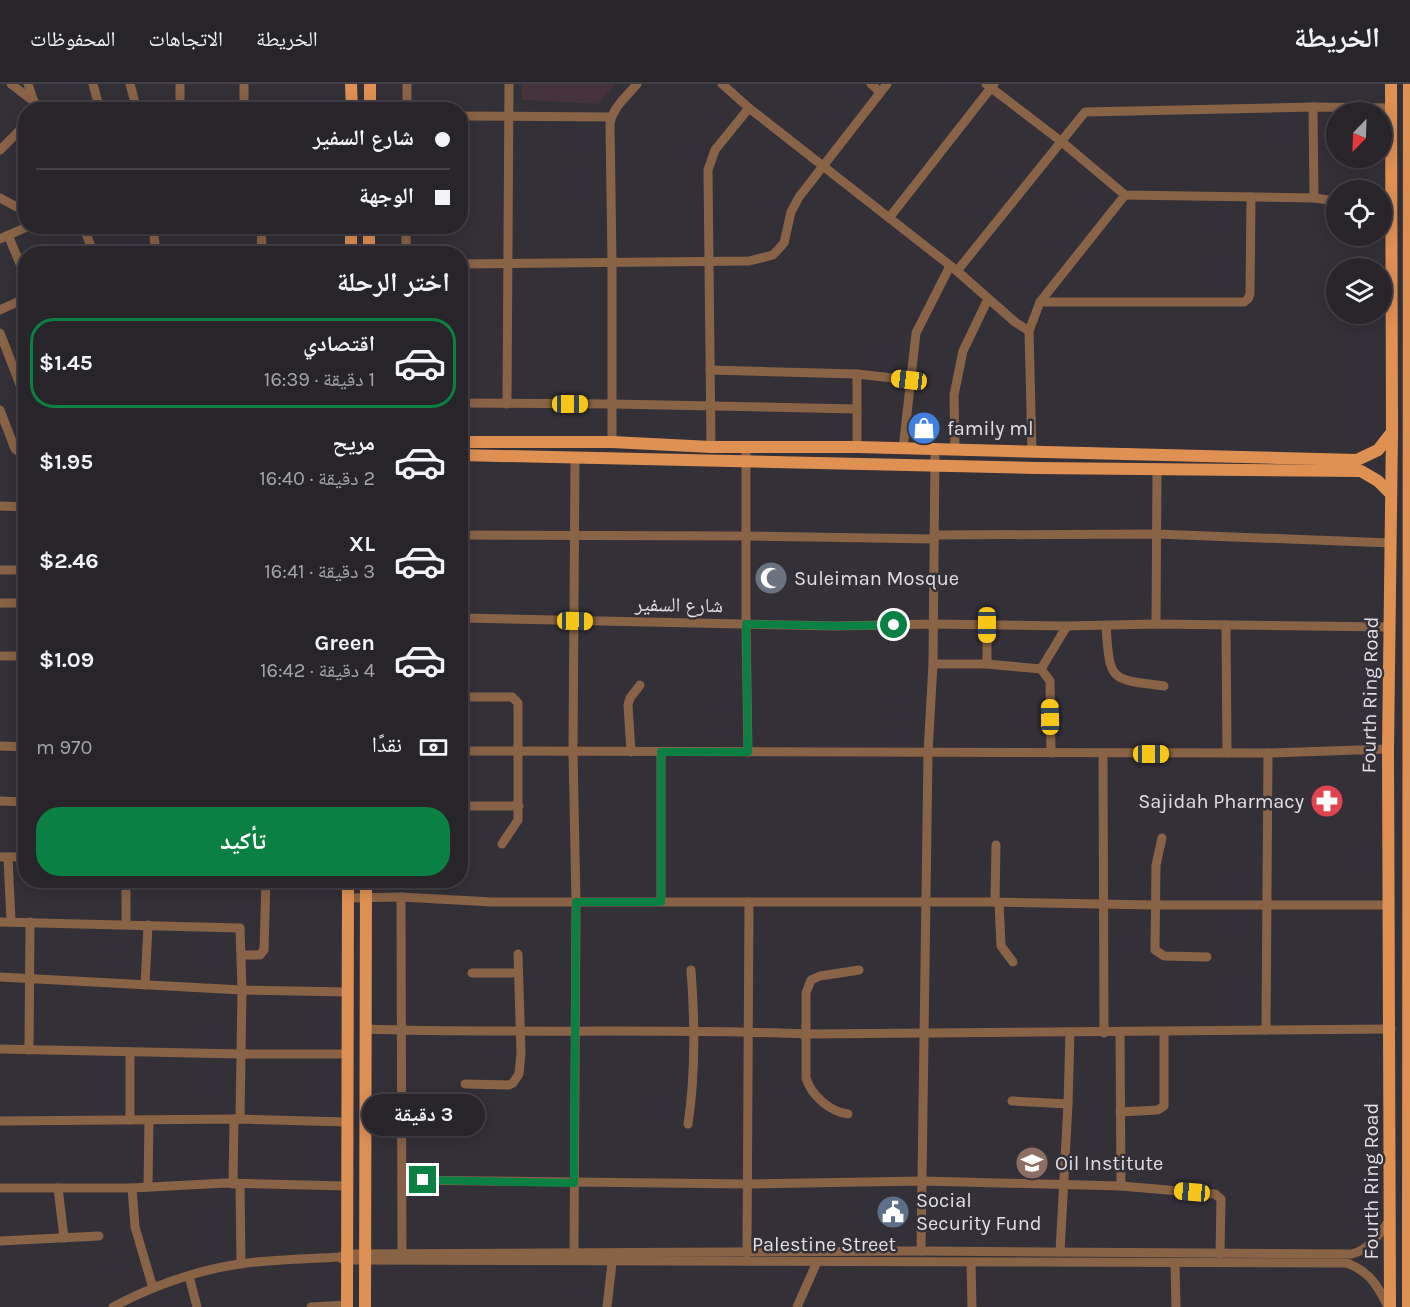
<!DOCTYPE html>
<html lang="ar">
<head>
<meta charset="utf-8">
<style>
  :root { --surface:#27242a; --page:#2f2c32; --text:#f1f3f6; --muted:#a4a4a8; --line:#434147; --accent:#0b8043 }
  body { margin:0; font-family:Karla,"Noto Naskh Arabic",sans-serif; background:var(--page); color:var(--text); direction:rtl; height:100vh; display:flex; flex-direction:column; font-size:22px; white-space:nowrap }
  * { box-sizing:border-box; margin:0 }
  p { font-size:20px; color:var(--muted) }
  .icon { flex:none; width:33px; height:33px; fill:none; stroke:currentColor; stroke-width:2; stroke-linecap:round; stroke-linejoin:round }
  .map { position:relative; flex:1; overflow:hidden; direction:ltr }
  .side { position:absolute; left:18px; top:162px; width:450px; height:642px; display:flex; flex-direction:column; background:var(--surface); border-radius:24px; box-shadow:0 3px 15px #0003,0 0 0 2px var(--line); direction:rtl }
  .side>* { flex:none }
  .hud { position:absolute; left:18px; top:18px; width:450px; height:132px; border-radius:24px; box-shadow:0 3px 15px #0003,0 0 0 2px var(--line); direction:rtl; display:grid; align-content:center; height:132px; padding:0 18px; background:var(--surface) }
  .needle { width:39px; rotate:203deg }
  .tools { position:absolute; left:1326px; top:18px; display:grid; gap:12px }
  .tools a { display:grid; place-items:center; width:66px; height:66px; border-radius:50%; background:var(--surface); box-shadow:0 3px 15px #0003,0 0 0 2px var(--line); font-size:30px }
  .end { position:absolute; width:27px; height:27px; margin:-14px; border:8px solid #0b8043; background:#fff; box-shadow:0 0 0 3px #fff }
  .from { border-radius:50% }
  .bubble { position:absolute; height:42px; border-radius:21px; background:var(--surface); box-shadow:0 3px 15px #0003,0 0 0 2px var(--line); font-size:20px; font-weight:700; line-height:42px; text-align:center; direction:rtl }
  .car { position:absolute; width:18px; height:36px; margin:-18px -9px; border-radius:8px; box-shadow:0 0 4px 2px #0007; background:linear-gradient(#f5c518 24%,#345 0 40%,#f5c518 0 76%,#345 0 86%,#f5c518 0) }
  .hud b { display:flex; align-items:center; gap:21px; height:57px; font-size:22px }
  .hud b+b { border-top:2px solid var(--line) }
  .hud i { width:15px; height:15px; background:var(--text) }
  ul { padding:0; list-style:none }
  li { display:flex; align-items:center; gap:18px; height:90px; margin:0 12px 9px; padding:0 6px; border:3px solid transparent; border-radius:24px }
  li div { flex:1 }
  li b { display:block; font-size:22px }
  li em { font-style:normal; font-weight:700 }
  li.active { border-color:var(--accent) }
  li>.icon { width:54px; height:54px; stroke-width:1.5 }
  h2 { padding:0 18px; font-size:27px; line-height:72px }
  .pay { display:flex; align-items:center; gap:15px; height:66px; padding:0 18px; font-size:22px }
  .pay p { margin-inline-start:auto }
  .button { display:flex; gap:12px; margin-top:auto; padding:12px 18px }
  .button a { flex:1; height:69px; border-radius:24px; background:var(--accent); color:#fff; font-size:24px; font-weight:700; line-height:69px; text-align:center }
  header { display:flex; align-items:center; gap:36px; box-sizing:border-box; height:84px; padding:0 30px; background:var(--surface); border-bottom:2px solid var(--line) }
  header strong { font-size:28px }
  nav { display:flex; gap:33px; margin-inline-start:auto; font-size:21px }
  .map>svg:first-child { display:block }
  .education { fill:#46333b }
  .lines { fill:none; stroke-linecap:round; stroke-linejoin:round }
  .minor { stroke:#896346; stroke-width:9 }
  .major { stroke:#df9053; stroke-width:12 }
  .route { stroke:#0b8043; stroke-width:8 }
  .labels { text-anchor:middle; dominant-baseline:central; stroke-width:5; stroke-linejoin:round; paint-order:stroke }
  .poi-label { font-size:20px; fill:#e1dfe5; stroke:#343038; text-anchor:start }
  .street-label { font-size:20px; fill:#e1dfe5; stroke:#343038 }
</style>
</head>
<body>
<header>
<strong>الخريطة</strong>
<nav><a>الخريطة</a><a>الاتجاهات</a><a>المحفوظات</a></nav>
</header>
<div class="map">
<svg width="1410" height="1223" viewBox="0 0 1410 1223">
  <rect width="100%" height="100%" fill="#343038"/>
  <!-- education -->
  <polygon class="education" points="521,0 615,0 598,20 522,16"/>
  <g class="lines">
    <!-- minor -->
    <g class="minor">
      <polyline points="11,0 45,26"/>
      <polyline points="28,0 33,15"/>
      <polyline points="93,0 100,26"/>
      <polyline points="130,0 137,26"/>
      <polyline points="180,0 180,26"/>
      <polyline points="244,0 244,26"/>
      <polyline points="722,0 749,24 957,187 1085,28 1313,23 1391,24"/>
      <polyline points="871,0 880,8"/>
      <polyline points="986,0 1062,58 1125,111 1314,114 1313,23"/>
      <polyline points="407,26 407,0"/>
      <polyline points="460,32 611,33"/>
      <polyline points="0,66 26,40"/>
      <polyline points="0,114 26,128"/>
      <polyline points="1314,114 1336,117"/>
      <polyline points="889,134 994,0"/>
      <polyline points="83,142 94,170"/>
      <polyline points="153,142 156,170"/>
      <polyline points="261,142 262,170"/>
      <polyline points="8,151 26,194"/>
      <polyline points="0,155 29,142"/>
      <polyline points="406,170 406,142"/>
      <polyline points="460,180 749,177 773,171 784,159 791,128 799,113 887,0"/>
      <polyline points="957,187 1015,238 1029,247"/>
      <polyline points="1040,218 1244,218 1248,215 1250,210 1251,113"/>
      <polyline points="0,226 26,214"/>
      <polyline points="0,249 26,316"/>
      <polyline points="710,286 857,290 910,296"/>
      <polyline points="460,319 613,320 857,325"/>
      <polyline points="507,320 509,0"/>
      <polyline points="0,326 15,365 18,367 26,364"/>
      <path d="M612 358V178L610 40C612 24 627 12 637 0"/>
      <polyline points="711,363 708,86 715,66 749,24"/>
      <polyline points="746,363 746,540 748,668"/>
      <polyline points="857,363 857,290"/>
      <polyline points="903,365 916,249 950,182"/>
      <polyline points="955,367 954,311 963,267 988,215"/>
      <polyline points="1032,368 1029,247 1040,218 1125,111"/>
      <polyline points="0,422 26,423"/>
      <polyline points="460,451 746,452 934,455"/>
      <polyline points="934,451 1156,450 1391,459"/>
      <polyline points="0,486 26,486"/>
      <polyline points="0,519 26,519"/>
      <polyline points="460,534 835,542 934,540 1067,542 1156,540 1390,543"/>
      <polyline points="1156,540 1157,385"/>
      <polyline points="987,541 987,580"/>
      <polyline points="1226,541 1227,669"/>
      <path d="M1106 542C1110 598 1109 595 1164 602"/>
      <polyline points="0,572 26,572"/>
      <polyline points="933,580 987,580 1041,585 1050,597 1051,669"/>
      <polyline points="1041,585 1067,542"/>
      <polyline points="461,613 512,613 518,619 518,736 502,760"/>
      <polyline points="0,662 26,663"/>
      <polyline points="460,667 1268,669 1388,665"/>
      <polyline points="631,668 628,621 630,614 640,601"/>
      <polyline points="1103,670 1104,949"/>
      <polyline points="0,717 26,718"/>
      <polyline points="466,722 519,722"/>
      <polyline points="1162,754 1156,781 1155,866 1164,872 1207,873"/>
      <polyline points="0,773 26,773"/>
      <polyline points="8,773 11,837"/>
      <polyline points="401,813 402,1168"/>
      <polyline points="348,814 401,813 492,818 995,818 1154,821 1389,821"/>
      <polyline points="661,818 661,668"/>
      <polyline points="995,818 996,761"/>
      <polyline points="999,818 1001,862 1013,878"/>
      <polyline points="0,838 240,844 242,906 240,1035"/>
      <polyline points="126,840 126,796"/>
      <polyline points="242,871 260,871 264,866 266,796"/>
      <polyline points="472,889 518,889"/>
      <polyline points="0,893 242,906 347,908"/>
      <polyline points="145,901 148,841"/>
      <path d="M365 945C512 950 660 944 807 950L1391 945"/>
      <polyline points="1266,946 1268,669"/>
      <polyline points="1120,948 1121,1102"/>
      <polyline points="0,965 241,970 347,970"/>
      <polyline points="29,966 30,838"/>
      <polyline points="130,968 130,1036"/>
      <polyline points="465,1000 509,1001 513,999 519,990 521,969 518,870"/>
      <polyline points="1012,1017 1068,1020"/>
      <polyline points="1120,1028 1158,1026 1164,1022 1164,948"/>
      <path d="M848 1030C830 1028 811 1011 806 994V909L811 896 820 892 859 886"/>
      <polyline points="0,1037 240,1035 346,1038"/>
      <path d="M688 1040C696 988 695 938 691 886"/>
      <polyline points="402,1096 748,1100 923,1097 1121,1102 1215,1110 1221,1115 1220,1170"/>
      <polyline points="233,1100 234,1035"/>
      <polyline points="240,1100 241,1180"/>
      <polyline points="148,1103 149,1036"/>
      <polyline points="0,1104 132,1104 226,1099 346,1102"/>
      <polyline points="58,1104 64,1154"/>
      <polyline points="132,1104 135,1143 153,1204"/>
      <polyline points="0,1157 99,1152"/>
      <polyline points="574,1167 576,818 573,667 575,375"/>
      <polyline points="921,1167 928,669 933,580 935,366"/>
      <polyline points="1060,1168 1068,1020 1070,948"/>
      <polyline points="747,1169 749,818"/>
      <path d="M342 1175 346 1176 1347 1179C1370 1188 1378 1202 1388 1223"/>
      <polyline points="971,1178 972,1223"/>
      <polyline points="1175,1179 1176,1223"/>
      <polyline points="189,1192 197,1223"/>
      <path d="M113 1223C152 1202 195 1187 239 1180 272 1175 306 1175 340 1173L346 1170 921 1167 1352 1170C1370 1165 1379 1150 1390 1136"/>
      <polyline points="311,1223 347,1221"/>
      <polyline points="607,1223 612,1179"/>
      <polyline points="797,1223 817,1178"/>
    </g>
    <!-- major -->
    <g class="major">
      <polyline points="351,0 352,26"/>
      <polyline points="370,0 370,26"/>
      <polyline points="351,170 351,142"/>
      <polyline points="369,170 369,142"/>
      <polyline points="460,358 612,358 711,363 857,363 1357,376 1378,366 1392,348"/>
      <polyline points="460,371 1035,384 1361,387 1378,397 1391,410"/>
      <polyline points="347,1223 348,796"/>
      <polyline points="365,1223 366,796"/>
      <polyline points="1390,1223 1388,665 1392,348 1391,0"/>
      <polyline points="1408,1223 1409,0"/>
    </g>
  </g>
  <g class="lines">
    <!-- route -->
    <polyline class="route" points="423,1096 574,1099 576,818 661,818 661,668 748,668 746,540 835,542 894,541"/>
  </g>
  <!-- icons -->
  <defs>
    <symbol id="shop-disc" viewBox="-11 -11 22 22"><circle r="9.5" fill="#3f7fe0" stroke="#343038"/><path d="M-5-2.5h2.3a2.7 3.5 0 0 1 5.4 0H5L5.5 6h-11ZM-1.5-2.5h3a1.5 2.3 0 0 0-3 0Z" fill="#fff"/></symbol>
    <symbol id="mosque-disc" viewBox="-11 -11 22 22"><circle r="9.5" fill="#6b7280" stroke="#343038"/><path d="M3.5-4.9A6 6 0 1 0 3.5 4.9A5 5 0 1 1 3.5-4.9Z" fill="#fff"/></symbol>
    <symbol id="pharmacy-disc" viewBox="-11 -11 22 22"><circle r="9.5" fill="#e0444e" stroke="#343038"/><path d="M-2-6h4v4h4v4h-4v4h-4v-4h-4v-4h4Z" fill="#fff"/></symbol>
    <symbol id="school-disc" viewBox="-11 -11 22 22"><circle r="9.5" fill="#8d6e63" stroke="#343038"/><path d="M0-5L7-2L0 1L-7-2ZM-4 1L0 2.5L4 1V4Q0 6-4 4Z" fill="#fff"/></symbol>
    <symbol id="civic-disc" viewBox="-11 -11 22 22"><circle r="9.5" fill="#5c6f8a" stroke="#343038"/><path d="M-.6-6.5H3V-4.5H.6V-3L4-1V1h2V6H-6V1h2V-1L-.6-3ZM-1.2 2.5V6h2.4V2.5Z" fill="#fff"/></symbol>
  </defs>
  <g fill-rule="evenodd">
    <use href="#shop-disc" x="905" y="325" width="38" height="38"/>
    <use href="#mosque-disc" x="752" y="475" width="38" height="38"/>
    <use href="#pharmacy-disc" x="1308" y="698" width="38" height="38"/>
    <use href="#school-disc" x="1013" y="1060" width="38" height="38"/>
    <use href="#civic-disc" x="874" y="1109" width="38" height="38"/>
  </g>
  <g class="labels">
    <!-- poi labels -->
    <g class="poi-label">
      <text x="947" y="344">family ml</text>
      <text x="794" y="494">Suleiman Mosque</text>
      <text x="1304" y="717" text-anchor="end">Sajidah Pharmacy</text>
      <text x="1055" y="1079">Oil Institute</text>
      <text x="916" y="1116">Social<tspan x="916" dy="23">Security Fund</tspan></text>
    </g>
    <!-- street labels -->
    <g class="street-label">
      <text transform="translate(679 521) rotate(1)">شارع السفير</text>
      <text transform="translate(1370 611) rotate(-89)">Fourth Ring Road</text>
      <text transform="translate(1371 1097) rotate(-90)">Fourth Ring Road</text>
      <text x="824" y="1160">Palestine Street</text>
    </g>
  </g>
</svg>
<div class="tools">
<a><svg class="needle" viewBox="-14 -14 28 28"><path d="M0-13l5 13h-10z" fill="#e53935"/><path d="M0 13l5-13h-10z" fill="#a4a4a8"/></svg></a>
<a><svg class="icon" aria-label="locate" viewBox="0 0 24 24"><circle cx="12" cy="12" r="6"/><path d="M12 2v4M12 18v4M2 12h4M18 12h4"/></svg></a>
<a><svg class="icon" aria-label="layers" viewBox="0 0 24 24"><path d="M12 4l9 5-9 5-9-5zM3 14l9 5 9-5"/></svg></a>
</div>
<i class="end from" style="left:894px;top:541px"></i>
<i class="end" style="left:423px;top:1096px"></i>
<div class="bubble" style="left:362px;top:1010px;width:123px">3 دقيقة</div>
<i class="car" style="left:909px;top:296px;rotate:277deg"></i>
<i class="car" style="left:570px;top:320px;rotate:90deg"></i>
<i class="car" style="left:575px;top:537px;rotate:91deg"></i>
<i class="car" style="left:987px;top:541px;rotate:180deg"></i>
<i class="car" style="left:1050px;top:633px;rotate:359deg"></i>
<i class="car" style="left:1151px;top:670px;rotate:90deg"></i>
<i class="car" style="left:1192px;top:1108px;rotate:275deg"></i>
<div class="hud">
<b><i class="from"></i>شارع السفير</b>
<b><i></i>الوجهة</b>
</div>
<section class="side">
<h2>اختر الرحلة</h2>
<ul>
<li class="active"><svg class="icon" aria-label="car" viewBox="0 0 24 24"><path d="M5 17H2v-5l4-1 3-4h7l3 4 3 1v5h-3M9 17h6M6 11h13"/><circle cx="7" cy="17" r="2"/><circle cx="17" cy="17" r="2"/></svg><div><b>اقتصادي</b><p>1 دقيقة · 16:39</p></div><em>$1.45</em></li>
<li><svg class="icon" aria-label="car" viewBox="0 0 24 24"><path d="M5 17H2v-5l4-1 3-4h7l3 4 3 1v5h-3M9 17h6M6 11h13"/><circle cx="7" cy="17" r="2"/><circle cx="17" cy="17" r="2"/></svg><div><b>مريح</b><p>2 دقيقة · 16:40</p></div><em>$1.95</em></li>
<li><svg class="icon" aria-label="car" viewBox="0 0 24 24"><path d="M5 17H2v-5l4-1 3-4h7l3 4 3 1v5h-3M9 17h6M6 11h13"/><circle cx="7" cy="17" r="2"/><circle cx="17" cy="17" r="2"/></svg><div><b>XL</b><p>3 دقيقة · 16:41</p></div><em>$2.46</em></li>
<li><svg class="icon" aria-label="car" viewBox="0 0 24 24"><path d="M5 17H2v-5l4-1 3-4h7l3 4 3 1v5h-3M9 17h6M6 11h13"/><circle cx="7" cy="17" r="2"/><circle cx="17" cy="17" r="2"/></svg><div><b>Green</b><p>4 دقيقة · 16:42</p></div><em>$1.09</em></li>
</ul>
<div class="pay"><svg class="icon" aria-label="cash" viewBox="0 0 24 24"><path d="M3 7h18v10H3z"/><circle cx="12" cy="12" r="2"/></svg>نقدًا<p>970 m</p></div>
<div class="button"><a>تأكيد</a></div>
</section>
</div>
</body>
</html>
